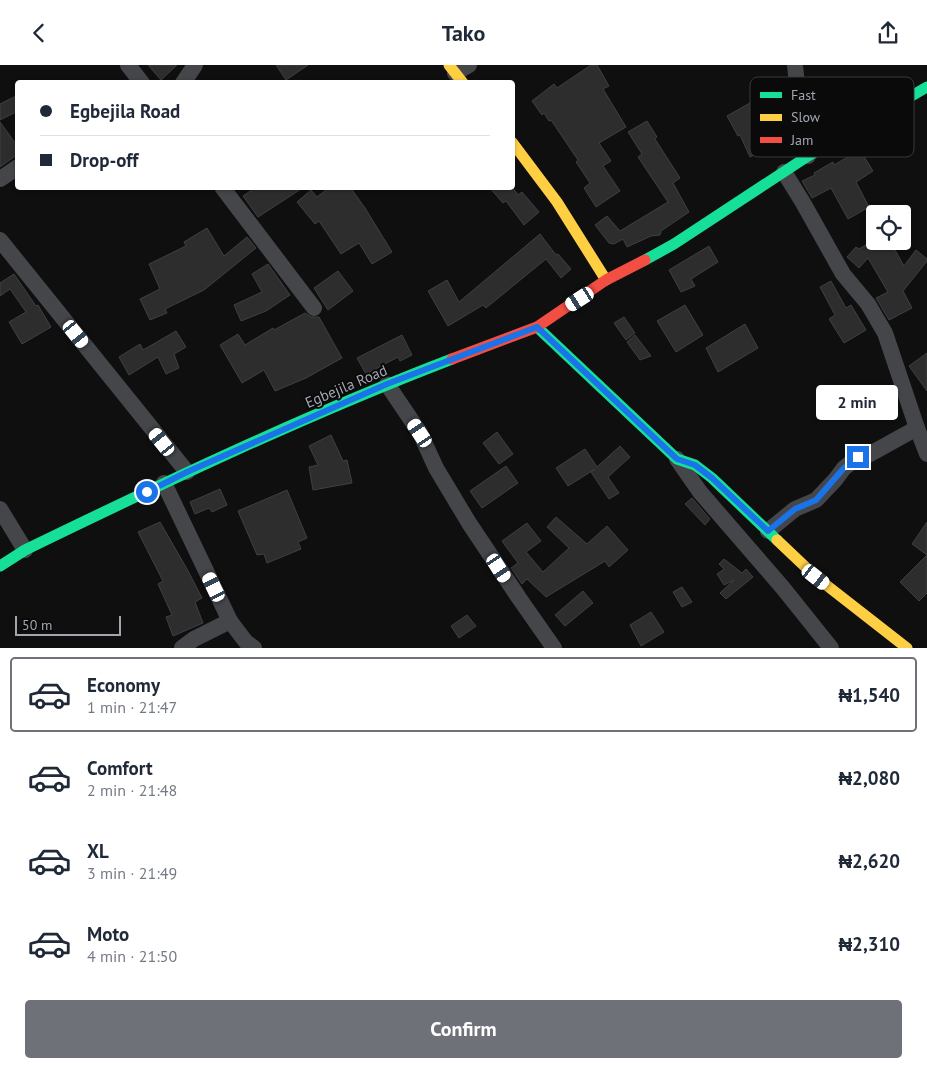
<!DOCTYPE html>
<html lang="en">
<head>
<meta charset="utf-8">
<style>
  :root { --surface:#fff; --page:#f2f2f3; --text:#1f2937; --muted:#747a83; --line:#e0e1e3; --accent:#6f7178 }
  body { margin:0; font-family:"PT Sans",sans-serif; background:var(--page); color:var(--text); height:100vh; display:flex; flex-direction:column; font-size:19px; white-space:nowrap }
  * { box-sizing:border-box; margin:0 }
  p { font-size:16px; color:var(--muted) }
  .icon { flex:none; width:28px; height:28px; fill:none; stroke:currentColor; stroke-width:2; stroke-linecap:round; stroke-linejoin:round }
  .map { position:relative; height:583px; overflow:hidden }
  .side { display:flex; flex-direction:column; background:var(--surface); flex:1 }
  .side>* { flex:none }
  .guide { position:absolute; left:15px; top:15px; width:500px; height:110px; border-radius:5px; box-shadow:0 1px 4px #0004; display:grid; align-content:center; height:110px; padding:0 25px; background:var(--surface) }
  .controls { position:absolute; left:866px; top:140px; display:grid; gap:10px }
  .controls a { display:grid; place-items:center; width:45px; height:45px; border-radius:5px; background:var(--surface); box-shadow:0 1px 4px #0004; font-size:25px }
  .scale { position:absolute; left:15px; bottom:12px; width:106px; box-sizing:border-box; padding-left:5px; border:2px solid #a2a6b0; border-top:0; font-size:14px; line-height:18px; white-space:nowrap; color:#a2a6b0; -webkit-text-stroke:4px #0a0a0b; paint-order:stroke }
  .end { position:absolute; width:22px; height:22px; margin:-11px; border:6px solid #1a73e8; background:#fff; box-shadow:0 0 0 2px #fff }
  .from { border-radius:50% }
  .bubble { position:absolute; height:35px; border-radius:5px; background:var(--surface); box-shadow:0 1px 4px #0004; font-size:16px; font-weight:600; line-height:35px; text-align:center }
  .car { position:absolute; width:15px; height:30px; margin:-15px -8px; border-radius:6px; box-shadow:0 0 4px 1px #0007; background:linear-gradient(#fff 24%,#345 0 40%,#fff 0 76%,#345 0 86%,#fff 0) }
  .guide b { display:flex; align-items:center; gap:18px; height:48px; font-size:19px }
  .guide b+b { border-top:1px solid var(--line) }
  .guide i { width:12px; height:12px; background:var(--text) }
  ul { padding:9px 0 0; list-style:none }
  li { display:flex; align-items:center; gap:15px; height:75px; margin:0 10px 8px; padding:0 15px; border:2px solid transparent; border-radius:5px }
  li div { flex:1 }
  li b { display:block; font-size:19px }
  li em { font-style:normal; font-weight:600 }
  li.selected { border-color:var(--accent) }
  li>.icon { width:45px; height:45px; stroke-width:1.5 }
  .cta { display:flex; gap:10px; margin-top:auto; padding:10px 25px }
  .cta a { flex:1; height:58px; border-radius:5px; background:var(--accent); color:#fff; font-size:20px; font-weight:600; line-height:58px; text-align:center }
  header { display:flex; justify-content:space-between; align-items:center; height:65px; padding:0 25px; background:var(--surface); font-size:22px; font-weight:600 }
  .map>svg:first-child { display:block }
  .building { fill:#2d2d2e; stroke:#3f4043 }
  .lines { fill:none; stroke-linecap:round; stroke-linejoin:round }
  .street { stroke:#45464a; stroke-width:16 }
  .fast { stroke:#16e098; stroke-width:11 }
  .slow { stroke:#ffcf43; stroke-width:11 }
  .jam { stroke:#f24e42; stroke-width:11 }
  .route { stroke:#1a73e8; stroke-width:6 }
  .labels { text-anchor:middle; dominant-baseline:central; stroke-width:4; stroke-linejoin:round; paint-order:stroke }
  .street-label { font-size:15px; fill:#a2a6b0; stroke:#0a0a0b }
  .key { fill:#0a0a0b; stroke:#38393d; stroke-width:1 }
  .key-label { font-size:14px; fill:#a2a6b0 }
</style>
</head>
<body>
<header><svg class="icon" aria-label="back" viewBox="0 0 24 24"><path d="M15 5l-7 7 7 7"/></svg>Tako<svg class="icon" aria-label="share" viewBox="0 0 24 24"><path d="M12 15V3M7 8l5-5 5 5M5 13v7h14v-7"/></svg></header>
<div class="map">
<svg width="927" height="583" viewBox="0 0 927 583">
  <rect width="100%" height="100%" fill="#0f0f10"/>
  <!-- building -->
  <g class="building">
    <polygon points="148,0 177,0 161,15"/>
    <polygon points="276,0 308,0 286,15"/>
    <polygon points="591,0 597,0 609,21 603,24 626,62 599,78 611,96 603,101 620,126 596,142 584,123 590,118 576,97 578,95 551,55 549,56 544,48 542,50 532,36 554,19 557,23"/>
    <polygon points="18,30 18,46 0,55 0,39"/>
    <polygon points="757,34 767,54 754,62 766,84 750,92 740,70 738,71 727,51"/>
    <polygon points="647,56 657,72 655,74 680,113 673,118 689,147 661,166 660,170 651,171 627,182 623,174 614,179 609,178 595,160 607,151 620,166 668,137 638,92 642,89 628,67"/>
    <polygon points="0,57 18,82 18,89 0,102"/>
    <polygon points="860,85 873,106 856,117 869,142 848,154 831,123 812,133 802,116 815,110 814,108 833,97 834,100"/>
    <polygon points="256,122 304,122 258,152 243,131"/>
    <polygon points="330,122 350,122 365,143 392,187 372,199 359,178 341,189 319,156 315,159 297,137 311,125 317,132"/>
    <polygon points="489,122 512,122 518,130 522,127 539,147 524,160 506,136 503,138"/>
    <polygon points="207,163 224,191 247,172 256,183 204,225 165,244 167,248 150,255 140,234 160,224 149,199 186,181 184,177"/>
    <polygon points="540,169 556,190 558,189 571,204 561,213 546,194 486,243 483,240 448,261 428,226 447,215 459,237"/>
    <polygon points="872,176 890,176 904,201 916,185 927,194 927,196 903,226 912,243 889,255 876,233 888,227 868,193 859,203 847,192 856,182 859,184"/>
    <polygon points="709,181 718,197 691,214 695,221 681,227 669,205"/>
    <polygon points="268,199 290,230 266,246 241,256 234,240 262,227 252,209"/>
    <polygon points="338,206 353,226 328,245 314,223"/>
    <polygon points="14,209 36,241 38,240 51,262 22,279 9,257 26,247 10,224 0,231 0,218"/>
    <polygon points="831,216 846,243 851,240 866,265 844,278 829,254 835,250 820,222"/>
    <polygon points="685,240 703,270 676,287 657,256"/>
    <polygon points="305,248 311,252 319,252 342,293 306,313 275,326 264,305 242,318 220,280 238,269 245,280 273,263 274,265"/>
    <polygon points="624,252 635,268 626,275 614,258"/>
    <polygon points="745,259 758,283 718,307 706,283"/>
    <polygon points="176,266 186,282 174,289 179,303 166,309 158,292 129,310 119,292 140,279 143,285"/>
    <polygon points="402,270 412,290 400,296 398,292 366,309 357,293"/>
    <polygon points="635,270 651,291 640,295 627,277"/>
    <polygon points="927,288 927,326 909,301"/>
    <polygon points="497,367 513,389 499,399 483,378"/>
    <polygon points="331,370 343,396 347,395 352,418 313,425 309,402 318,400 309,381"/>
    <polygon points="620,381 630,392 608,412 619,428 609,434 591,407 595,404 568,421 556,403 585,384 597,402"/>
    <polygon points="506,401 518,418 482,443 470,426"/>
    <polygon points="220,424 227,440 212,447 209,443 195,449 190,437"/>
    <polygon points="287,425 307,473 298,477 301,484 267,498 264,489 257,490 238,446"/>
    <polygon points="692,433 710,454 705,460 685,439"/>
    <polygon points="556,452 587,479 607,461 628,485 609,502 605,496 546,532 527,514 522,519 511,503 518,498 502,476 527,458 541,476 526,487 543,507 569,483 547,462"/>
    <polygon points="160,457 187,504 202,533 195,537 203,558 173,571 166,552 172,550 158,519 163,516 138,467"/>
    <polygon points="927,457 927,528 919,536 900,517 927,490 912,479"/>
    <polygon points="724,494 742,508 746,504 753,512 726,534 720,528 734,515 724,520 717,509 724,504 719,499"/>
    <polygon points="682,522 692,537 682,542 673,527"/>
    <polygon points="583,526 593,538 565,561 555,550"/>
    <polygon points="651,547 664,567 641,581 630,560"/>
    <polygon points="467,550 476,561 459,573 451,561"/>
  </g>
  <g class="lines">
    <!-- street -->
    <g class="street">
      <polyline points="128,0 142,18"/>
      <polyline points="795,0 801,58 808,91"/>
      <polyline points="455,8 469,0"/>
      <polyline points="183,18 195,0"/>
      <polyline points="784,107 802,136 843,209 868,239 885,268 917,363 927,389"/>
      <polyline points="0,114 18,102"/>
      <polyline points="222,122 314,243"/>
      <polyline points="0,175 187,407"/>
      <polyline points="387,319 420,368 436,403 469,458 519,533 554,583"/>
      <polyline points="677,394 700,427 783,523 831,583"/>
      <polyline points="164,418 230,556 194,574 182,583"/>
      <polyline points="0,444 25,485"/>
      <polyline points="768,466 795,444 816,435 835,415 844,403 858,392 870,389 917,363"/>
      <polyline points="230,556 246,577 254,583"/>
    </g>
    <!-- fast -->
    <g class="fast">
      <polyline points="645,195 674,179 808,91 927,22"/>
      <polyline points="537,262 677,394 695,400 712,413 777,475"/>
      <path d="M0 501 25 485C165 417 306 350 452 294"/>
    </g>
    <!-- slow -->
    <g class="slow">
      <polyline points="449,0 463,18"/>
      <polyline points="512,77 557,137 606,215"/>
      <polyline points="777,475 816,512 907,583"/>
    </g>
    <!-- jam -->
    <polyline class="jam" points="452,294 537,262 606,215 645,195"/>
  </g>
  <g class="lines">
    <!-- route -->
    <polyline class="route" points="147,427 187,407 387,319 537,262 677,394 695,400 712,413 768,466 795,444 816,435 844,403 858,392"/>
  </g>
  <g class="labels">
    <!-- street labels -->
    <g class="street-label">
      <text transform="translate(346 321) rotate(-23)">Egbejila Road</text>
    </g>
  </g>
  <!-- legend -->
  <rect x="750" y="12" width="164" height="80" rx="8" class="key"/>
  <rect x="760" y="27" width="22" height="6" fill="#16e098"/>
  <rect x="760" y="49" width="22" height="7" fill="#ffcf43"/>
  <rect x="760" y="72" width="22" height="6" fill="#f24e42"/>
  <g class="key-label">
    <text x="791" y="35">Fast</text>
    <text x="791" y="57">Slow</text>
    <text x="791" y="80">Jam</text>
  </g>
</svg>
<div class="controls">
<a><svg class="icon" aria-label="locate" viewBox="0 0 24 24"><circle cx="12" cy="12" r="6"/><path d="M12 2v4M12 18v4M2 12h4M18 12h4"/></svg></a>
</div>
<div class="scale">50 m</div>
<i class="end from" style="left:147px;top:427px"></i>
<i class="end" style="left:858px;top:392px"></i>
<div class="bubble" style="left:816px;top:320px;width:82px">2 min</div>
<i class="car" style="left:580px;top:234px;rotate:237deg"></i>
<i class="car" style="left:76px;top:269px;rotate:141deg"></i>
<i class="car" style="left:420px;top:368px;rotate:326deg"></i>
<i class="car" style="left:162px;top:377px;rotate:321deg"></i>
<i class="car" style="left:499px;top:503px;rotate:147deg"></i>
<i class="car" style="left:816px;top:512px;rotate:128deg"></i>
<i class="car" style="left:214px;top:522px;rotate:334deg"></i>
<div class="guide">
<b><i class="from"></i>Egbejila Road</b>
<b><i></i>Drop-off</b>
</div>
</div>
<section class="side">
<ul>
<li class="selected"><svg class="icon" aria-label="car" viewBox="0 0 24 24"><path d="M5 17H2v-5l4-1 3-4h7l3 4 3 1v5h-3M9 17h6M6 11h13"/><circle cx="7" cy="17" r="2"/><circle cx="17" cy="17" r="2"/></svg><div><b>Economy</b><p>1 min · 21:47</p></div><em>₦1,540</em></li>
<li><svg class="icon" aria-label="car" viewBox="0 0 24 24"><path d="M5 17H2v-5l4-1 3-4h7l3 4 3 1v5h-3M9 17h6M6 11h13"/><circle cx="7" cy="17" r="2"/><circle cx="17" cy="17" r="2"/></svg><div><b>Comfort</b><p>2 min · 21:48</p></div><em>₦2,080</em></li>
<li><svg class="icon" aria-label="car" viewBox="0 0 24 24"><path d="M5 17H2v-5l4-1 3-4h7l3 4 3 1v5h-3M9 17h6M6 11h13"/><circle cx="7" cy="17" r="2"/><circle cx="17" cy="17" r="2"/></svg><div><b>XL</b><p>3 min · 21:49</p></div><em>₦2,620</em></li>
<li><svg class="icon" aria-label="car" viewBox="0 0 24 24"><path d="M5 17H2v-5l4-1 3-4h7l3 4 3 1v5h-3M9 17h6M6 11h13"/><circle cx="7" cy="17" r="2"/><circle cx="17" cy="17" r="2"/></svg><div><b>Moto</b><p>4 min · 21:50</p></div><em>₦2,310</em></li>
</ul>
<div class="cta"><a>Confirm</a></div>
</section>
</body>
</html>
